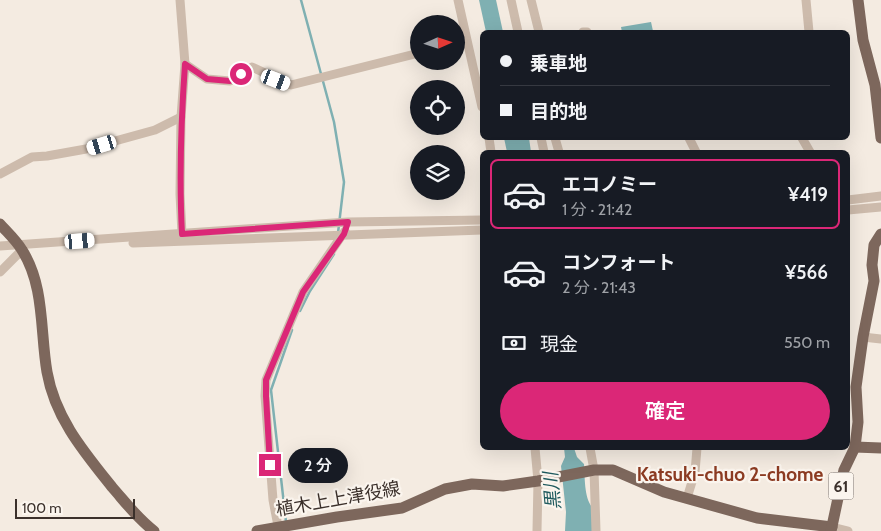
<!DOCTYPE html>
<html lang="ja">
<head>
<meta charset="utf-8">
<style>
  :root { --surface:#171b24; --page:#20242c; --text:#f1f3f6; --muted:#9ea1a6; --line:#363941; --accent:#db2777 }
  body { margin:0; font-family:Cabin,"Noto Sans JP",sans-serif; background:var(--page); color:var(--text); height:100vh; display:flex; flex-direction:column; font-size:19px; white-space:nowrap }
  * { box-sizing:border-box; margin:0 }
  p { font-size:16px; color:var(--muted) }
  .icon { flex:none; width:28px; height:28px; fill:none; stroke:currentColor; stroke-width:2; stroke-linecap:round; stroke-linejoin:round }
  .map { position:relative; flex:1; overflow:hidden }
  .side { position:absolute; left:480px; top:150px; width:370px; height:300px; display:flex; flex-direction:column; background:var(--surface); border-radius:8px; box-shadow:0 5px 20px #0002 }
  .side>* { flex:none }
  .hud { position:absolute; left:480px; top:30px; width:370px; height:110px; border-radius:8px; box-shadow:0 5px 20px #0002; display:grid; align-content:center; height:110px; padding:0 20px; background:var(--surface) }
  .needle { width:32px; rotate:87deg }
  .tools { position:absolute; left:410px; top:15px; display:grid; gap:10px }
  .tools a { display:grid; place-items:center; width:55px; height:55px; border-radius:50%; background:var(--surface); box-shadow:0 5px 20px #0002; font-size:25px }
  .scale { position:absolute; left:15px; bottom:12px; width:120px; box-sizing:border-box; padding-left:5px; border:2px solid #3b302b; border-top:0; font-size:14px; line-height:18px; white-space:nowrap; color:#3b302b; -webkit-text-stroke:4px #fbf5ee; paint-order:stroke }
  .end { position:absolute; width:22px; height:22px; margin:-11px; border:6px solid #db2777; background:#fff; box-shadow:0 0 0 2px #fff }
  .from { border-radius:50% }
  .bubble { position:absolute; height:35px; border-radius:18px; background:var(--surface); box-shadow:0 5px 20px #0002; font-size:16px; font-weight:600; line-height:35px; text-align:center }
  .car { position:absolute; width:15px; height:30px; margin:-15px -8px; border-radius:6px; box-shadow:0 0 4px 1px #0007; background:linear-gradient(#fff 24%,#345 0 40%,#fff 0 76%,#345 0 86%,#fff 0) }
  .hud b { display:flex; align-items:center; gap:18px; height:48px; font-size:19px }
  .hud b+b { border-top:1px solid var(--line) }
  .hud i { width:12px; height:12px; background:var(--text) }
  ul { padding:9px 0 0; list-style:none }
  li { display:flex; align-items:center; gap:15px; height:70px; margin:0 10px 8px; padding:0 10px; border:2px solid transparent; border-radius:8px }
  li div { flex:1 }
  li b { display:block; font-size:19px }
  li em { font-style:normal; font-weight:600 }
  li.active { border-color:var(--accent) }
  li>.icon { width:45px; height:45px; stroke-width:1.5 }
  .pay { display:flex; align-items:center; gap:12px; height:55px; padding:0 20px; font-size:19px }
  .pay p { margin-inline-start:auto }
  .cta { display:flex; gap:10px; margin-top:auto; padding:10px 20px }
  .cta a { flex:1; height:58px; border-radius:30px; background:var(--accent); color:#fff; font-size:20px; font-weight:600; line-height:58px; text-align:center }
  .map>svg:first-child { display:block }
  .water { fill:#7fb0b2 }
  .lines { fill:none; stroke-linecap:round; stroke-linejoin:round }
  .stream { stroke:#7fb0b2; stroke-width:2.5 }
  .minor { stroke:#cdbbac; stroke-width:9 }
  .major { stroke:#7d675c; stroke-width:11 }
  .route { stroke:#db2777; stroke-width:6 }
  .labels { text-anchor:middle; dominant-baseline:central; stroke-width:4.5; stroke-linejoin:round; paint-order:stroke }
  .shield { fill:#fbf5ee; stroke:#756b66; stroke-width:1 }
  .shield-label { font-size:16px; font-weight:bold; fill:#3b302b }
  .street-label { font-size:18px; fill:#3b302b; stroke:#fbf5ee }
  .neighbourhood-label { font-size:19px; font-weight:bold; fill:#8c3b22; stroke:#fbf5ee }
  .water-label { font-size:19px; font-style:italic; fill:#1f5a5e; stroke:#fbf5ee }
</style>
</head>
<body>
<div class="map">
<svg width="881" height="531" viewBox="0 0 881 531">
  <rect width="100%" height="100%" fill="#f4ebe1"/>
  <!-- water -->
  <g class="water">
    <polygon points="479,0 496,0 503,32 486,32"/>
    <polygon points="651,22 653,31 622,32 621,27"/>
    <polygon points="504,138 529,138 531,152 507,152"/>
    <path d="M564 448H574L577 457 584 464C585 477 584 497 592 507V531H565L566 512 561 466 565 457Z"/>
  </g>
  <g class="lines">
    <!-- stream -->
    <g class="stream">
      <polyline points="301,0 334,122 344,182 338,233"/>
      <polyline points="300,311 310,291 334,254"/>
      <polyline points="286,522 271,390 292,330"/>
    </g>
    <!-- minor -->
    <g class="minor">
      <polyline points="180,0 185,64 181,117 180,194 182,234"/>
      <polyline points="458,0 482,107"/>
      <polyline points="511,0 518,32"/>
      <polyline points="531,0 539,32"/>
      <polyline points="806,0 809,32"/>
      <polyline points="583,32 587,32"/>
      <polyline points="185,64 207,79 230,81 252,67 291,85 419,53"/>
      <polyline points="489,138 491,152"/>
      <polyline points="541,138 544,152"/>
      <polyline points="555,138 559,152"/>
      <polyline points="689,138 696,152"/>
      <polyline points="802,138 810,152"/>
      <polyline points="0,174 32,157 47,156 86,149 155,130 181,117"/>
      <polyline points="848,200 881,196"/>
      <polyline points="848,210 881,207"/>
      <polyline points="133,243 482,230"/>
      <polyline points="0,246 348,222 482,220"/>
      <polyline points="0,272 22,250"/>
      <polyline points="863,337 881,339"/>
      <polyline points="535,448 538,481 537,531"/>
      <polyline points="590,448 594,470 596,531"/>
      <polyline points="687,498 695,472 697,448"/>
      <polyline points="832,527 848,531"/>
      <polyline points="279,531 273,500 265,396 266,380 303,292 345,231"/>
    </g>
    <!-- major -->
    <g class="major">
      <polyline points="858,0 863,40 875,85 881,138"/>
      <path d="M0 224C7 232 16 240 22 250 45 286 40 332 47 372 55 418 84 452 112 487 126 503 137 518 154 531"/>
      <polyline points="855,447 881,448"/>
      <polyline points="257,531 337,517 402,508 445,489 472,484 503,486 538,481 594,470 613,470 664,492 757,518 832,527"/>
      <polyline points="831,531 844,470 855,447 858,422 856,387 863,337 874,281 872,265 874,245 881,234"/>
    </g>
  </g>
  <g class="lines">
    <!-- route -->
    <path class="route" d="M241 74 230 81 207 79 185 64C181 121 179 177 182 234L348 222 344 234 303 292 266 380V396L270 465"/>
  </g>
  <g class="labels">
    <!-- shield labels -->
    <rect class="shield" x="828.5" y="472.5" width="25" height="27" rx="4"/>
    <g class="shield-label">
      <text x="841" y="486">61</text>
    </g>
    <!-- street labels -->
    <g class="street-label">
      <text transform="translate(338 499) rotate(-10)">植木上上津役線</text>
    </g>
    <!-- neighbourhood labels -->
    <g class="neighbourhood-label">
      <text x="730" y="474">Katsuki-chuo 2-chome</text>
    </g>
    <!-- water labels -->
    <g class="water-label">
      <text transform="translate(552 491) rotate(-95)">黒川</text>
    </g>
  </g>
</svg>
<div class="tools">
<a><svg class="needle" viewBox="-14 -14 28 28"><path d="M0-13l5 13h-10z" fill="#e53935"/><path d="M0 13l5-13h-10z" fill="#9ea1a6"/></svg></a>
<a><svg class="icon" aria-label="locate" viewBox="0 0 24 24"><circle cx="12" cy="12" r="6"/><path d="M12 2v4M12 18v4M2 12h4M18 12h4"/></svg></a>
<a><svg class="icon" aria-label="layers" viewBox="0 0 24 24"><path d="M12 4l9 5-9 5-9-5zM3 14l9 5 9-5"/></svg></a>
</div>
<div class="scale">100 m</div>
<i class="end from" style="left:241px;top:74px"></i>
<i class="end" style="left:270px;top:465px"></i>
<div class="bubble" style="left:288px;top:448px;width:60px">2 分</div>
<i class="car" style="left:276px;top:80px;rotate:111deg"></i>
<i class="car" style="left:102px;top:145px;rotate:253deg"></i>
<i class="car" style="left:80px;top:241px;rotate:85deg"></i>
<div class="hud">
<b><i class="from"></i>乗車地</b>
<b><i></i>目的地</b>
</div>
<section class="side">
<ul>
<li class="active"><svg class="icon" aria-label="car" viewBox="0 0 24 24"><path d="M5 17H2v-5l4-1 3-4h7l3 4 3 1v5h-3M9 17h6M6 11h13"/><circle cx="7" cy="17" r="2"/><circle cx="17" cy="17" r="2"/></svg><div><b>エコノミー</b><p>1 分 · 21:42</p></div><em>¥419</em></li>
<li><svg class="icon" aria-label="car" viewBox="0 0 24 24"><path d="M5 17H2v-5l4-1 3-4h7l3 4 3 1v5h-3M9 17h6M6 11h13"/><circle cx="7" cy="17" r="2"/><circle cx="17" cy="17" r="2"/></svg><div><b>コンフォート</b><p>2 分 · 21:43</p></div><em>¥566</em></li>
</ul>
<div class="pay"><svg class="icon" aria-label="cash" viewBox="0 0 24 24"><path d="M3 7h18v10H3z"/><circle cx="12" cy="12" r="2"/></svg>現金<p>550 m</p></div>
<div class="cta"><a>確定</a></div>
</section>
</div>
</body>
</html>
